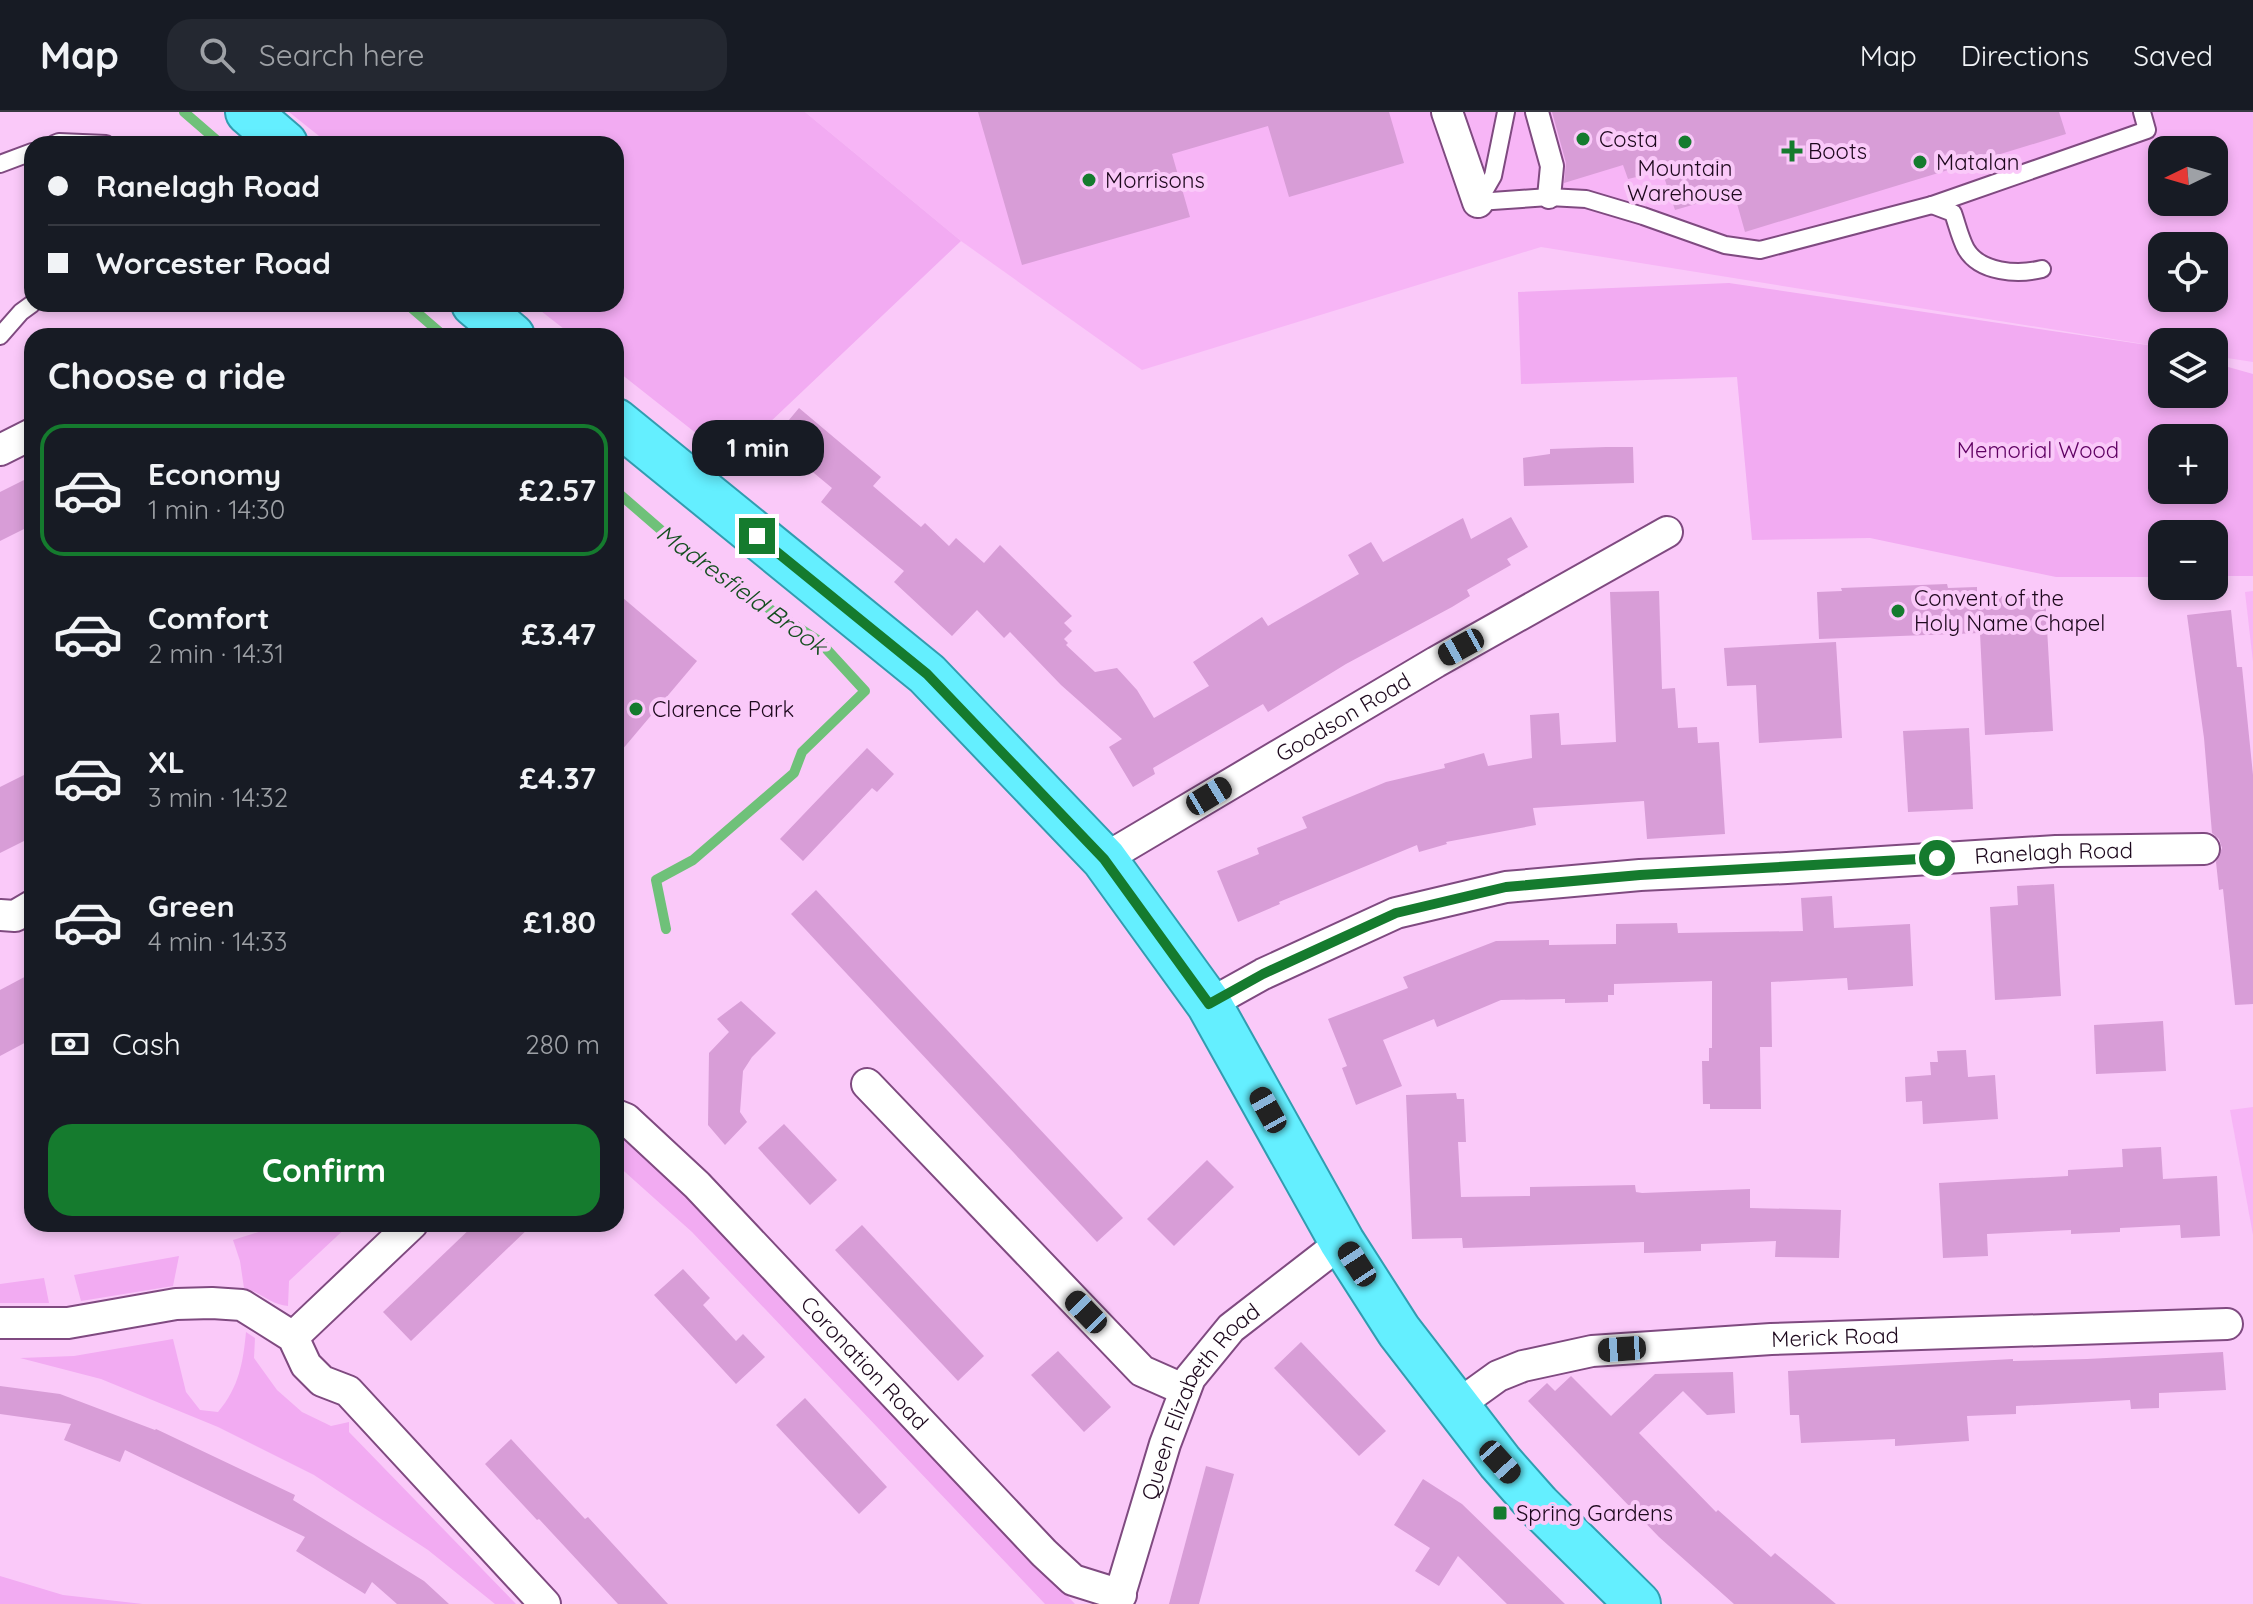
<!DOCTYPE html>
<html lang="en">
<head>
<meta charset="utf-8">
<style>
  :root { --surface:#171b24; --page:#242831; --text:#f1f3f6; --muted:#9ea1a6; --line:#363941; --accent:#157b2e }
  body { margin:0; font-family:Quicksand,sans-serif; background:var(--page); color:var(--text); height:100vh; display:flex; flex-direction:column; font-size:30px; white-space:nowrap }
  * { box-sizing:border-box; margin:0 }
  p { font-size:26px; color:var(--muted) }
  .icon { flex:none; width:44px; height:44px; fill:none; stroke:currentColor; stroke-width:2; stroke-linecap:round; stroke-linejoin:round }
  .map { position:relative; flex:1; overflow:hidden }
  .drawer { position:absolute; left:24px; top:216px; width:600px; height:904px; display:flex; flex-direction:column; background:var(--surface); border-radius:24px; box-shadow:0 4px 12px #0003 }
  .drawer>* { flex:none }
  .banner { position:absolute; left:24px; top:24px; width:600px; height:176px; border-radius:24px; box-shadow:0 4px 12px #0003; display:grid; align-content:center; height:176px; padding:0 24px; background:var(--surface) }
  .needle { width:52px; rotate:265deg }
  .buttons { position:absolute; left:2148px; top:24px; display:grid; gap:16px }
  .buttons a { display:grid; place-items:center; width:80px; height:80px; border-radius:16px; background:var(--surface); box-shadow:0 4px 12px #0003; font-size:40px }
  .end { position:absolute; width:36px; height:36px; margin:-18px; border:10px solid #157b2e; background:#fff; box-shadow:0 0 0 4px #fff }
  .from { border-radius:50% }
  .bubble { position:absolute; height:56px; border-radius:24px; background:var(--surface); box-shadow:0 4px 12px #0003; font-size:26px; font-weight:700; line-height:56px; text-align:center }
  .car { position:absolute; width:24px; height:48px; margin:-24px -12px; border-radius:10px; box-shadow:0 0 6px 2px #0007; background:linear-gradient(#222 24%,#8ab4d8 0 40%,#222 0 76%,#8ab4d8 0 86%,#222 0) }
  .banner b { display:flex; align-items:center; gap:28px; height:76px; font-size:30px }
  .banner b+b { border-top:2px solid var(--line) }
  .banner i { width:20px; height:20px; background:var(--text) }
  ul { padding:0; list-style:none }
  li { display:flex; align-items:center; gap:24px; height:132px; margin:0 16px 12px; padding:0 8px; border:4px solid transparent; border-radius:24px }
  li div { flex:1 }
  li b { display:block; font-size:30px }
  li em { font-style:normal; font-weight:700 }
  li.on { border-color:var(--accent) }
  li>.icon { width:72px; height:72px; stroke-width:1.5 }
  h2 { padding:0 24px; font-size:36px; line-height:96px }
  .pay { display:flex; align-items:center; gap:20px; height:88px; padding:0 24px; font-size:30px }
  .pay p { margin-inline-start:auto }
  .button { display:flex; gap:16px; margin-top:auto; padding:16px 24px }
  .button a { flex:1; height:92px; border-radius:24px; background:var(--accent); color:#fff; font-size:32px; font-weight:700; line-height:92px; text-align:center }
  header { display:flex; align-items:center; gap:48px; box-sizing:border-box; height:112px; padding:0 40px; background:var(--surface); border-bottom:2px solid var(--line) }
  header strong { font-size:38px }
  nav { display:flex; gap:44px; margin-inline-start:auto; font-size:28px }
  .search { width:560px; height:72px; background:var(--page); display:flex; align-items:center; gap:20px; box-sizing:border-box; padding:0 28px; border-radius:24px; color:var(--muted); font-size:30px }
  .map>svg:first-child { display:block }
  .built { fill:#f7b5f6; fill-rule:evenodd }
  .green { fill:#f2abf2; fill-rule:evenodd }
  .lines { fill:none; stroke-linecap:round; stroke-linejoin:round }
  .stream { stroke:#6fc179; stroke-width:10 }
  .building { fill:#d89dd7 }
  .service-casing { stroke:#7f4a80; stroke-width:20 }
  .pedestrian-casing { stroke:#7f4a80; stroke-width:26 }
  .minor-casing { stroke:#7f4a80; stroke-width:34 }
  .trunk-casing { stroke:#329cb0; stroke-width:48 }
  .service { stroke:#fff; stroke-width:16 }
  .pedestrian { stroke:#fff; stroke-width:22 }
  .minor { stroke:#fff; stroke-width:30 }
  .trunk { stroke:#64efff; stroke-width:44 }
  .route { stroke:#157b2e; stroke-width:10 }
  .poi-dot { fill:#157b2e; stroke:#fac9f9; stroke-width:3 }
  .labels { text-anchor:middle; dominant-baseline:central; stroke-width:8; stroke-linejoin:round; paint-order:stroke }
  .poi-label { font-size:22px; fill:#1d081d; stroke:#fac9f9; text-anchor:start }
  .park-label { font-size:22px; fill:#5f0062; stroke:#fac9f9 }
  .street-label { font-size:22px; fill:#1d081d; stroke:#fac9f9 }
  .water-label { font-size:24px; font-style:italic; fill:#144e1f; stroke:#fac9f9 }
</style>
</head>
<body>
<header>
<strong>Map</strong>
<div class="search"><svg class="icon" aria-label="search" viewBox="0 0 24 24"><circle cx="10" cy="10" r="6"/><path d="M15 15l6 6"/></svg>Search here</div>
<nav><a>Map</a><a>Directions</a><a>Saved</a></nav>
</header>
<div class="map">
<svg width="2253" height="1492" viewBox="0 0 2253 1492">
  <rect width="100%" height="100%" fill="#fac9f9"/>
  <!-- built -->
  <g class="built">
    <path d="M805 0H2253V250L2214 244V230H2162V235L1541 135 1142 258 961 129ZM2162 38H2214V90H2162ZM2162 134H2214V186H2162Z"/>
    <polygon points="2253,479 2253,550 2245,480"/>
    <polygon points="2253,995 2253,1123 2230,998"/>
  </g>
  <!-- green -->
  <g class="green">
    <polygon points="289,0 805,0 961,129 730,348 616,258 616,224 573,224 532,192 616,192 616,32 329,32"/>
    <path d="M1729 171 2154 234 2162 237V282H2214V251L2253 262V464H2214V422H2162V465H2056L1870 426 1752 428 1737 265 1521 272 1518 180ZM2214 326V378H2162V326Z"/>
    <polygon points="616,1014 625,1019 1075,1492 1045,1492 692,1120 616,1052"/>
    <path d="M284 1112H350L289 1169 288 1194C271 1193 261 1180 244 1176L240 1149 233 1128Z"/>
    <polygon points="179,1144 173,1174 81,1189 74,1163"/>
    <polygon points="44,1166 49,1191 0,1191 0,1172"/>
    <path d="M246 1220 255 1226 254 1246 277 1278 302 1300 331 1314 349 1310V1320L516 1492H495L428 1438 314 1363 218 1315 101 1267 20 1246 74 1244 173 1227 186 1280 200 1298 218 1300C239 1275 243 1251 246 1220Z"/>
    <polygon points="0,1464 63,1483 143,1492 0,1492"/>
  </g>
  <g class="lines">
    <!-- stream -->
    <g class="stream">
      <polyline points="184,0 221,32"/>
      <polyline points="407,192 444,224"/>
      <polyline points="616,379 699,451 819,529 865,579 802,640 794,661 693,748 656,768 666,817"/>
    </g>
  </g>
  <!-- building -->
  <g class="building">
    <polygon points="978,0 1389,0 1404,51 1289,85 1268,14 1172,42 1190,105 1022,153"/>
    <polygon points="1552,0 2059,0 2066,22 1745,120 1734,81 1675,98 1662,59 1628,67 1623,53 1564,71 1566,51"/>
    <polygon points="799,296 881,365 873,374 921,415 925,411 949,434 956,426 984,451 1000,433 1072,504 1064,511 1072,519 1064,527 1068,531 1066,533 1095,560 1117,556 1137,578 1154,606 1209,574 1193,550 1262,505 1268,514 1359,462 1348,443 1371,430 1383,450 1463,406 1471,427 1511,405 1528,435 1507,447 1511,453 1467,478 1470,484 1452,495 1346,552 1268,600 1263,592 1153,656 1155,662 1133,675 1109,635 1122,627 1061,573 1010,520 1004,526 977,498 952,524 894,470 904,459 821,390 832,376 773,327"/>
    <polygon points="1606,335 1633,335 1634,371 1524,374 1523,346 1550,342 1550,337"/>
    <polygon points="32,364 32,413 0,429 0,380"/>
    <polygon points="1947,472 1948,476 1977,475 1977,485 2045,482 2053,619 1985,623 1980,521 1819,527 1817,480 1842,479 1841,476"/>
    <polygon points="1659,479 1662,577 1675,576 1678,616 1697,615 1698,631 1719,630 1725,722 1647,727 1644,689 1533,696 1536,713 1446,730 1447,732 1419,740 1417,733 1279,790 1280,792 1238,810 1217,759 1259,742 1257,736 1307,716 1302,705 1386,670 1445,656 1444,652 1484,641 1488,654 1532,646 1530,603 1559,601 1561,633 1616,630 1610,480"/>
    <polygon points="616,480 697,549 616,645"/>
    <polygon points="2231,498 2237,555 2242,555 2253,663 2253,892 2235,893 2223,777 2219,778 2216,750 2222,736 2219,727 2212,721 2204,626 2187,503"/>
    <polygon points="1836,530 1842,626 1759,631 1756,573 1727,574 1724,536"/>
    <polygon points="1969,616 1973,697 1908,700 1903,619"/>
    <polygon points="867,636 894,662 877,680 872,676 803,749 780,727"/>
    <polygon points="32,659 32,725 0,741 0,675"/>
    <polygon points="2054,772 2061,884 1995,888 1990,795 2018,793 2017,774"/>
    <polygon points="816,778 1123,1106 1097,1130 791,802"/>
    <polygon points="1832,784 1834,816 1910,812 1913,874 1848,878 1847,866 1771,870 1772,935 1760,935 1761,997 1710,997 1710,992 1703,992 1702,949 1709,949 1709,936 1712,936 1712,869 1614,872 1614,883 1608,883 1608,890 1565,891 1565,887 1501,888 1437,915 1434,907 1383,928 1402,974 1356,993 1342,956 1347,954 1328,907 1408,876 1403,865 1496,829 1549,828 1549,833 1616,832 1616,812 1677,811 1678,821 1803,819 1801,786"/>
    <polygon points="32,861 32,927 0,944 0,878"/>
    <polygon points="741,889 776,921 752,945 743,959 740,1000 747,1010 725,1033 708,1013 709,941 729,920 717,907"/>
    <polygon points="2163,909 2166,959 2096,962 2094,913"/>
    <polygon points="1966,938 1968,965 1995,963 1998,1007 1923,1012 1922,989 1906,990 1905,965 1931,963 1930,950 1938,950 1937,939"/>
    <polygon points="1456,981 1457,987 1464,987 1466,1030 1458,1030 1461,1085 1530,1084 1530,1075 1635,1073 1636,1080 1642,1081 1750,1077 1750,1096 1841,1098 1839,1146 1775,1145 1776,1129 1701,1132 1701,1139 1644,1141 1644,1130 1463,1136 1462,1126 1412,1127 1406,983"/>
    <polygon points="784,1012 837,1068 810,1093 758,1036"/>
    <polygon points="2161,1035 2163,1067 2217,1064 2220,1124 2181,1126 2180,1113 2120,1116 2120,1120 2071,1122 2071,1118 1987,1122 1988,1144 1943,1146 1939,1071 2068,1064 2068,1058 2123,1055 2122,1037"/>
    <polygon points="1207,1048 1234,1075 1174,1134 1147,1107"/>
    <polygon points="475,1112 533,1112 411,1229 383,1200"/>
    <polygon points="862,1113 984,1244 958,1269 835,1138"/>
    <polygon points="683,1157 710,1186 703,1193 736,1229 743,1222 765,1245 736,1272 654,1183"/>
    <polygon points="1301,1230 1386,1319 1359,1344 1274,1256"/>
    <polygon points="1058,1239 1111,1295 1084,1320 1031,1263"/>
    <polygon points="2223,1240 2226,1278 2159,1281 2159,1296 2131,1297 2130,1288 2016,1294 2016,1302 1967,1304 1969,1329 1895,1334 1895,1327 1801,1331 1799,1303 1790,1303 1788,1259 2013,1247 2013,1249 2087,1247"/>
    <polygon points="1733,1260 1735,1301 1707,1303 1683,1279 1639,1321 1716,1400 1718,1398 1771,1445 1775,1441 1836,1492 1734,1492 1659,1425 1528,1289 1547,1271 1555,1279 1571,1264 1611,1304 1655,1262"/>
    <polygon points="0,1274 60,1282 155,1318 156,1317 295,1383 293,1388 424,1469 449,1492 397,1492 372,1470 365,1482 296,1439 305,1425 125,1338 120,1350 64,1328 71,1312 0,1302"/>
    <polygon points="805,1286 887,1375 859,1402 776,1313"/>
    <polygon points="511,1327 585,1407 588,1405 668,1492 618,1492 539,1407 537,1408 485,1352"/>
    <polygon points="1206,1354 1234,1362 1199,1492 1169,1492"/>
    <polygon points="1423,1367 1462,1392 1565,1492 1507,1492 1458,1444 1439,1474 1415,1459 1430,1436 1394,1413"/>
  </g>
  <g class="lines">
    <defs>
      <g id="service">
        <polyline points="54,32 59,30 106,32"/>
        <polyline points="0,52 32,40"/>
        <polyline points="1478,90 1549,85 1586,87 1643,104 1725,133 1760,138 1932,93 2147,18 2142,0"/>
        <polyline points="1478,90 1493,64 1506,0"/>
        <path d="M1932 93 1953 101C1957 112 1960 126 1966 137 1980 161 2018 163 2042 157"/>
        <polyline points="0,224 21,200 32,192"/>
      </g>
      <polyline id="pedestrian" points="1537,0 1552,54 1549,85"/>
      <g id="minor">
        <polyline points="1447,0 1478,90"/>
        <polyline points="0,338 32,322"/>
        <path id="s1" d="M1104 747 1436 550 1667 420"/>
        <polyline points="0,803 15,804 32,794"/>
        <path id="s2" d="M1209 892 1263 862 1396 801 1506 775 1640 763 1787 756 2056 739 2204 737"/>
        <polyline points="867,972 1142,1259 1185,1278"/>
        <path id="s3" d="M616 1003 626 1007 697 1073 1044 1441 1073 1468 1121 1483"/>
        <polyline points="0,1211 68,1211 176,1192 212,1191 242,1193 293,1225 306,1253 322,1269 348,1279 545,1492"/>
        <polyline points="293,1225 412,1112"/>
        <path id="s4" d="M1455 1295 1498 1264 1523 1254 1592 1239 1771 1227 2227 1212"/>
        <path id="s5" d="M1117 1492 1165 1332 1190 1266 1231 1216 1342 1130"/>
      </g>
      <g id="trunk">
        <polyline points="248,0 285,32"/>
        <polyline points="474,192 512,224"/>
        <polyline points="616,309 927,562 1104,747 1209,892 1342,1130 1399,1219 1500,1350 1538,1393 1638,1492"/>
      </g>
    </defs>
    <!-- service casing -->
    <use href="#service" class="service-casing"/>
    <!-- pedestrian casing -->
    <use href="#pedestrian" class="pedestrian-casing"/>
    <!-- minor casing -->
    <use href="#minor" class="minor-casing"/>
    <!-- trunk casing -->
    <use href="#trunk" class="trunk-casing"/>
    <!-- service -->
    <use href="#service" class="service"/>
    <!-- pedestrian -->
    <use href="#pedestrian" class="pedestrian"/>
    <!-- minor -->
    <use href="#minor" class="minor"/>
    <!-- trunk -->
    <use href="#trunk" class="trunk"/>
  </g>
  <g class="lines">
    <!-- route -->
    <polyline class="route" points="757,424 927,562 1104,747 1209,892 1263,862 1396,801 1506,775 1640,763 1937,746"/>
  </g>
  <!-- markers -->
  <g class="poi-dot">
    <circle cx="1583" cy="27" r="8"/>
    <circle cx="1685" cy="30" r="8"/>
    <path d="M1788 27h8v8h8v8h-8v8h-8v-8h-8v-8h8z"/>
    <circle cx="1920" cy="50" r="8"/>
    <circle cx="1089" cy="68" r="8"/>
    <circle cx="1898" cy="499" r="8"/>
    <circle cx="636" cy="597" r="8"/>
    <rect x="1492" y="1393" width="16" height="16" rx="4"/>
  </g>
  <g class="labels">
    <!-- poi labels -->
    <g class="poi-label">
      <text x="1599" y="27">Costa</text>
      <text x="1808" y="39">Boots</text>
      <text x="1936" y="50">Matalan</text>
      <text x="1685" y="56" text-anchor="middle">Mountain<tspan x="1685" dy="25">Warehouse</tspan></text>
      <text x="1105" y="68">Morrisons</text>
      <text x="1914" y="486">Convent of the<tspan x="1914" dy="25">Holy Name Chapel</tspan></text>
      <text x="652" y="597">Clarence Park</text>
      <text x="1516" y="1401">Spring Gardens</text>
    </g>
    <!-- park labels -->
    <g class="park-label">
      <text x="2038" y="338">Memorial Wood</text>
    </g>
    <!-- street labels -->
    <g class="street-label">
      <text stroke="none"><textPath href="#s1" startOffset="278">Goodson Road</textPath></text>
      <text stroke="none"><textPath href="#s2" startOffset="870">Ranelagh Road</textPath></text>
      <text stroke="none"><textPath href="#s4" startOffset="394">Merick Road</textPath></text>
      <text stroke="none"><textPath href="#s3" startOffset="352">Coronation Road</textPath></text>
      <text stroke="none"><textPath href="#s5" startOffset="222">Queen Elizabeth Road</textPath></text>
    </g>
    <!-- water labels -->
    <g class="water-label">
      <text transform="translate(742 477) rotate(36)">Madresfield Brook</text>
    </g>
  </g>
</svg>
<div class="buttons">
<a><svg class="needle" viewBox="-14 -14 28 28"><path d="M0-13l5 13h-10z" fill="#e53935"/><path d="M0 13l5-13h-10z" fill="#9ea1a6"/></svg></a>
<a><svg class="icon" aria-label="locate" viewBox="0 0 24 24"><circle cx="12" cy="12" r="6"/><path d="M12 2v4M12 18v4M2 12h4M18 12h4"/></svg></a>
<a><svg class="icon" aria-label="layers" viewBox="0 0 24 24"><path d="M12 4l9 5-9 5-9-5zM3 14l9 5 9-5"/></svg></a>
<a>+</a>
<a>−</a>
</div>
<i class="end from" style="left:1937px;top:746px"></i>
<i class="end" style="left:757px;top:424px"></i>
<div class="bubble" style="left:692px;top:308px;width:132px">1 min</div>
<i class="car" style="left:1461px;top:535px;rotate:241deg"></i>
<i class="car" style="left:1209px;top:684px;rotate:59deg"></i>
<i class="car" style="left:1268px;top:998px;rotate:331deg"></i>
<i class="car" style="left:1357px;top:1152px;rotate:327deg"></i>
<i class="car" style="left:1086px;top:1200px;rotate:316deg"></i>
<i class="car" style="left:1622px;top:1237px;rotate:266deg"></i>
<i class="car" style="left:1500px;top:1350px;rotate:138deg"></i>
<div class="banner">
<b><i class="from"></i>Ranelagh Road</b>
<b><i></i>Worcester Road</b>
</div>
<section class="drawer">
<h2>Choose a ride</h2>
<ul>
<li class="on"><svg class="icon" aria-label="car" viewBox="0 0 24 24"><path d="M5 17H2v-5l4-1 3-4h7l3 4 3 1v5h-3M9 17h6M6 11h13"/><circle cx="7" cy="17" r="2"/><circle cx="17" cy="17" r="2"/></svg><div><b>Economy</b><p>1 min · 14:30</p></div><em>£2.57</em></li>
<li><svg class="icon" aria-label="car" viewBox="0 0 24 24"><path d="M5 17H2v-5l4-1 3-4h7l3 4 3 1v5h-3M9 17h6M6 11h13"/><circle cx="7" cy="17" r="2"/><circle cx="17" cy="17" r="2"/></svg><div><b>Comfort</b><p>2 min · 14:31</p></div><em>£3.47</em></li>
<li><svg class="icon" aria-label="car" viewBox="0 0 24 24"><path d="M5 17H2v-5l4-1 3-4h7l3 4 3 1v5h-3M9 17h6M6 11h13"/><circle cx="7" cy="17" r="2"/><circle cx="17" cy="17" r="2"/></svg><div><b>XL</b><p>3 min · 14:32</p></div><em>£4.37</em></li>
<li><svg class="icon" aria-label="car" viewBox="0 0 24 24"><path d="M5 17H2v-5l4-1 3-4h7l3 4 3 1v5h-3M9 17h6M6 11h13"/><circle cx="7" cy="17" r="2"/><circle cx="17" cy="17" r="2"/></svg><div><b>Green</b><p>4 min · 14:33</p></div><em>£1.80</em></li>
</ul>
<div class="pay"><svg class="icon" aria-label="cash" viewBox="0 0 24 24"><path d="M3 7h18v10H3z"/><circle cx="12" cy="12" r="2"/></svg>Cash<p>280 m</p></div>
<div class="button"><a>Confirm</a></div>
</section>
</div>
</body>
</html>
